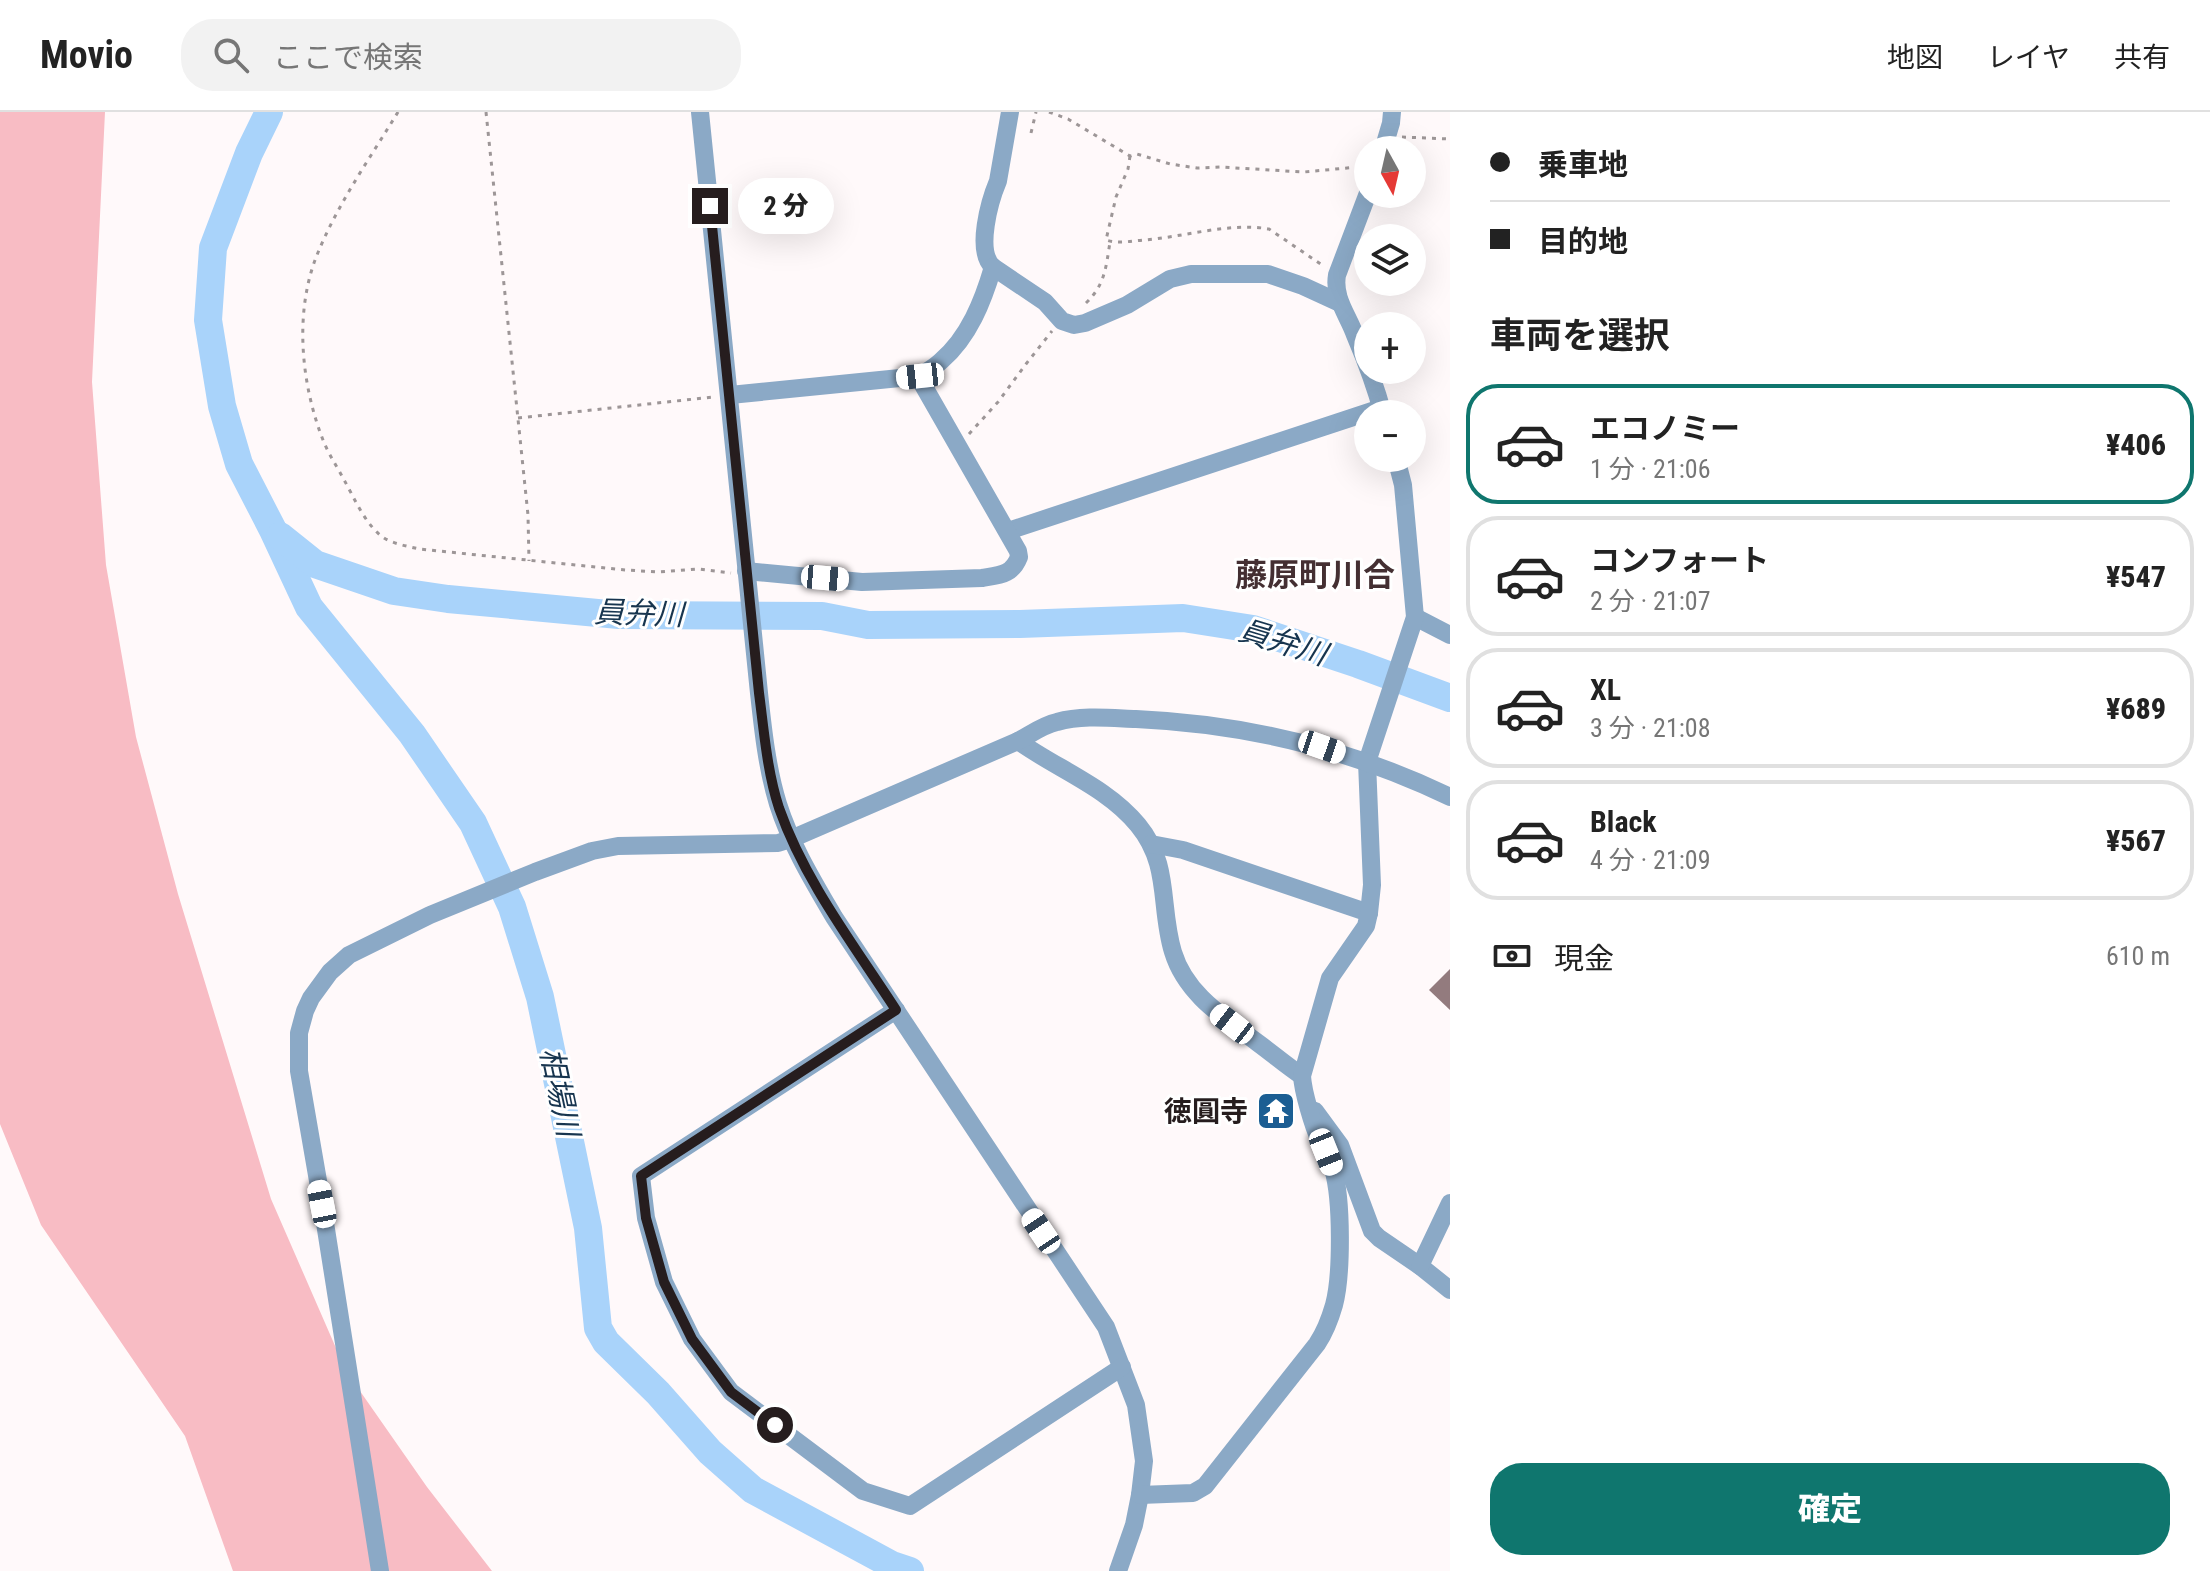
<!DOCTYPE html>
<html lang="ja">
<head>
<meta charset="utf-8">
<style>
  :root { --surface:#fff; --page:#f2f2f2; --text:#222; --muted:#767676; --line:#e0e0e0; --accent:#0f766e }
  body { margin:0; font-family:"Roboto Condensed","Noto Sans JP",sans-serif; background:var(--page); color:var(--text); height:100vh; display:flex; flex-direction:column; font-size:30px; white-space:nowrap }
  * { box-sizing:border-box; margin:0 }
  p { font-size:26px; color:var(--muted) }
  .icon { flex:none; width:44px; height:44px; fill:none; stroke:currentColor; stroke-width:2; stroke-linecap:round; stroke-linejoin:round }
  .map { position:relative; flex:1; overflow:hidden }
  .side { display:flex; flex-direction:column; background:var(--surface); width:760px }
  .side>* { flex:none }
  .top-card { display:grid; align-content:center; height:176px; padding:0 40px; background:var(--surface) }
  .needle { width:52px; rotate:172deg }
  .buttons { position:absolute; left:1354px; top:24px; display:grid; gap:16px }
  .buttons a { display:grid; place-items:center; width:72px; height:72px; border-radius:50%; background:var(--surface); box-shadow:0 8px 32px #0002; font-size:40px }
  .end { position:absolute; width:36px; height:36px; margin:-18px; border:10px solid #261d1e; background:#fff; box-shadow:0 0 0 4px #fff }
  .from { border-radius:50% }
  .bubble { position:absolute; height:56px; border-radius:28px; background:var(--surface); box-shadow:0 8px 32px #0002; font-size:26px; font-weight:800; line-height:56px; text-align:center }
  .car { position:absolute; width:24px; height:48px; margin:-24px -12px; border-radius:10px; box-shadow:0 0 6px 2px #0007; background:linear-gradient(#fff 24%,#345 0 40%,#fff 0 76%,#345 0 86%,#fff 0) }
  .top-card b { display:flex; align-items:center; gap:28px; height:76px; font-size:30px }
  .top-card b+b { border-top:2px solid var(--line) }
  .top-card i { width:20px; height:20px; background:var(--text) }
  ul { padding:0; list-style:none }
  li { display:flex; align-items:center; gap:24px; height:120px; margin:0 16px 12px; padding:0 24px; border:4px solid var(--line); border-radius:32px }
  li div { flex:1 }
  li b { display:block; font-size:30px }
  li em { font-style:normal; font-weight:800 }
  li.selected { border-color:var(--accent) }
  li>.icon { width:72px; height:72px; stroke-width:1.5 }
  h2 { padding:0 40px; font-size:36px; line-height:96px }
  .pay { display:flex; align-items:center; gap:20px; height:88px; padding:0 40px; font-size:30px }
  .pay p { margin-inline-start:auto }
  .action { display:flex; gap:16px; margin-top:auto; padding:16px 40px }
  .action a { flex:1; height:92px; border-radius:32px; background:var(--accent); color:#fff; font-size:32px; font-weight:800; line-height:92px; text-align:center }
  header { display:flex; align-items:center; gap:48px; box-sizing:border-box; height:112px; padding:0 40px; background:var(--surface); border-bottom:2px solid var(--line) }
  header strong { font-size:38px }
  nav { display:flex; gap:44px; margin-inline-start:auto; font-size:28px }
  .search { width:560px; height:72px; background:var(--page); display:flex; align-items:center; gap:20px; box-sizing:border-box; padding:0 28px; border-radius:32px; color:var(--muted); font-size:30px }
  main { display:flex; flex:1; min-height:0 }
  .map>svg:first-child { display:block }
  .green { fill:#f8bcc4 }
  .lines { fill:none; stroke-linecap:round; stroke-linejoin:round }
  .river { stroke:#a9d3fa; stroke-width:28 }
  .building { fill:#937b7e }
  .path { stroke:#9d9697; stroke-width:3; stroke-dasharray:4 6; stroke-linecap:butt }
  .minor { stroke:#8ba9c6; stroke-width:18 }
  .route { stroke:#261d1e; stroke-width:10 }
  .labels { text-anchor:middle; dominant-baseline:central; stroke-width:6; stroke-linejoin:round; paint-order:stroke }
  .poi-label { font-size:28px; font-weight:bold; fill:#261d1e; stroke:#fff; text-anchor:end }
  .water-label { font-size:30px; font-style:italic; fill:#17354f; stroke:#fff }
  .quarter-label { font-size:32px; font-weight:bold; fill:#442f32; stroke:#fff }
</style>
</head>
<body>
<header>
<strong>Movio</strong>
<div class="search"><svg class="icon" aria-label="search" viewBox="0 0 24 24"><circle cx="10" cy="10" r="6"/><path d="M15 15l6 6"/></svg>ここで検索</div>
<nav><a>地図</a><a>レイヤ</a><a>共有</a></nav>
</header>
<main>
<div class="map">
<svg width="1450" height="1459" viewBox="0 0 1450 1459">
  <rect width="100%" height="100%" fill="#fff9fa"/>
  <!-- green -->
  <polygon class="green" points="0,0 105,0 92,270 106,453 136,625 178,782 271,1087 346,1259 427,1375 492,1459 233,1459 185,1324 41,1113 0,1012"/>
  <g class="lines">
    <!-- river -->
    <g class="river">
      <polyline points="269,0 249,41 213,136 208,208 222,294 239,352 273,418 309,495 412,622 473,711 512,795 540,885 588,1116 598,1216 606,1230 658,1281 710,1340 753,1378 892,1453 910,1459"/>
      <polyline points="280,424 315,452 394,479 448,487 619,503 822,504 868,513 1020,512 1183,506 1253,517 1358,552 1450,586"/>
    </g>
  </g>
  <!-- building -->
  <polygon class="building" points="1450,857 1450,898 1429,878"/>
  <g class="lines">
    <!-- path -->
    <g class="path">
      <path d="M398 0C370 46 337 93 317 143 294 200 301 272 323 328 328 341 336 353 343 366 354 385 365 413 384 426 394 432 407 434 419 437L625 458 658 460 699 457 731 461"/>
      <polyline points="486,0 528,403 529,449"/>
      <polyline points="1049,0 1068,7 1130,44 1137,42 1170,52 1197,56 1220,55 1304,60 1368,54"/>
      <polyline points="1031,21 1036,0"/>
      <polyline points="1402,25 1450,27"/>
      <path d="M1130 44 1128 57 1116 85 1106 128C1118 132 1131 129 1144 128 1184 125 1230 110 1269 117L1322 153"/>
      <path d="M1086 191C1105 173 1106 155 1110 130"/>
      <polyline points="518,306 713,285"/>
      <polyline points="969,322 998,290 1026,252 1052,219"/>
    </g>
    <!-- minor -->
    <g class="minor">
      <path d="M700 0 759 581C763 618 767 656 778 692 791 733 813 769 834 805L1106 1215 1136 1293 1144 1349 1140 1383 1134 1413 1118 1459"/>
      <polyline points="1383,38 1391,11 1392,0"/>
      <path d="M1368 81 1337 163C1333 186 1348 203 1355 223 1366 249 1376 276 1383 302"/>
      <path d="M993 155C975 139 990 88 998 69L1010 0"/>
      <path d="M730 283 920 264C927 259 935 255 941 249 969 225 983 189 993 155L1045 190 1062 209 1074 213 1085 211 1127 193 1170 167 1191 162H1268L1303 174 1340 191"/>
      <polyline points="1008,419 1381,296"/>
      <path d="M746 459 862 470 982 466C1000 463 1012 463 1019 445L1018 439 923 273 920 264"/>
      <polyline points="1415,505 1450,523"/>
      <path d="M1018 629C1057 657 1107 675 1138 713 1171 753 1159 794 1173 840 1186 883 1225 906 1258 931 1273 942 1287 954 1302 964"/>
      <polyline points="1151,732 1183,738 1369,801"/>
      <polyline points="896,898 641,1064 646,1106 664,1170 692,1227 731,1280 863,1379 910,1394 1122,1255"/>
      <polyline points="1315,999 1340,1033 1372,1119 1379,1126 1420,1154 1450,1178"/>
      <polyline points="1420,1154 1450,1091"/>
      <path d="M1140 1383 1193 1381 1205 1374 1317 1232C1325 1220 1330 1207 1334 1193 1342 1163 1342 1087 1333 1057 1330 1047 1325 1039 1320 1029 1313 1014 1303 980 1302 964L1330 866 1366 814 1369 801 1372 773 1367 650 1415 505 1403 373 1396 346"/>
      <path d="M380 1459 322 1092 299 959V921L305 899 311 886 330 860 349 843 430 803 535 760 592 739 618 734 778 731 791 727 1018 629C1031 622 1043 613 1057 610 1082 603 1110 606 1136 607 1246 612 1351 637 1450 685"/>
    </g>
  </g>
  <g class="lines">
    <!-- route -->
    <path class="route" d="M710 94 759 581C764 619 767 659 779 696 805 770 854 833 896 898L641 1064 646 1106 664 1170 692 1227 731 1280 775 1313"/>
  </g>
  <!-- icons -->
  <defs>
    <symbol id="temple-square" viewBox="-11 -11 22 22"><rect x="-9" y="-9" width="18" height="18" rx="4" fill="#1b5e93" stroke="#fff"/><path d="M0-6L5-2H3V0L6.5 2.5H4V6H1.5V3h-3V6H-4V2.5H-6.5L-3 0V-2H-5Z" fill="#fff"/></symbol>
  </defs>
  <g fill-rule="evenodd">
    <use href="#temple-square" x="1254" y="977" width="44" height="44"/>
  </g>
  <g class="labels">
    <!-- poi labels -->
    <g class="poi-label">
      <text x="1248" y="999">徳圓寺</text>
    </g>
    <!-- water labels -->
    <g class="water-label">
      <text transform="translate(639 501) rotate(2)">員弁川</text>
      <text transform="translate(1283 530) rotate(17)">員弁川</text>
      <text transform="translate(560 980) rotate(78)">相場川</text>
    </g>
    <!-- quarter labels -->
    <g class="quarter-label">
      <text x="1315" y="463">藤原町川合</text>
    </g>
  </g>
</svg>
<div class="buttons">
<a><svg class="needle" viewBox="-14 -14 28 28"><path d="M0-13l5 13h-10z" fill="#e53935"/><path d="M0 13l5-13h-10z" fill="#767676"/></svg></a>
<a><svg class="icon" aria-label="layers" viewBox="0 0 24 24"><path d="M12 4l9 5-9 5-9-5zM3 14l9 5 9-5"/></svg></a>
<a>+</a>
<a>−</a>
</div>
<i class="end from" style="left:775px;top:1313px"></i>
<i class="end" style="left:710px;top:94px"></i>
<div class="bubble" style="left:738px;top:66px;width:96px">2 分</div>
<i class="car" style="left:920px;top:264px;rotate:264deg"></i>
<i class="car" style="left:825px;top:466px;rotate:95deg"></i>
<i class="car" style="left:1322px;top:635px;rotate:109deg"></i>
<i class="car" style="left:1232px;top:912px;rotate:308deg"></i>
<i class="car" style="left:1326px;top:1040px;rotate:158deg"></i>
<i class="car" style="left:322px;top:1092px;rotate:349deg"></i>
<i class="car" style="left:1041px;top:1119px;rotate:326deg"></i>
</div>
<section class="side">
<div class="top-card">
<b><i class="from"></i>乗車地</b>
<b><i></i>目的地</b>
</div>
<h2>車両を選択</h2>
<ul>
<li class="selected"><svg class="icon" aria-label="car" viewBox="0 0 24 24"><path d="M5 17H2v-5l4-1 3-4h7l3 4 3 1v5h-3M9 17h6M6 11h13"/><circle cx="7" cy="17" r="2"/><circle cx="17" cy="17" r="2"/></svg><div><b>エコノミー</b><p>1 分 · 21:06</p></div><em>¥406</em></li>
<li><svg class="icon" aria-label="car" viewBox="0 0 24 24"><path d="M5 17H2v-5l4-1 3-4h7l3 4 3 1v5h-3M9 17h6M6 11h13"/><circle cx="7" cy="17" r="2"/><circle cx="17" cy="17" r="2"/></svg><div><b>コンフォート</b><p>2 分 · 21:07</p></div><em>¥547</em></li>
<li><svg class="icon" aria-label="car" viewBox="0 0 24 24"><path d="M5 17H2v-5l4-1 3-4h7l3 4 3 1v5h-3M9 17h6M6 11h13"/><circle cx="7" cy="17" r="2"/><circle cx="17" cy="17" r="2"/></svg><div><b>XL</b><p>3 分 · 21:08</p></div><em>¥689</em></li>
<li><svg class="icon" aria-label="car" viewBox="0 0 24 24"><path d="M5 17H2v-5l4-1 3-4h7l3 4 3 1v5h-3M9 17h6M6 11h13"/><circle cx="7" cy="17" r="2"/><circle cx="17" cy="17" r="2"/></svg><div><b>Black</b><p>4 分 · 21:09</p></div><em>¥567</em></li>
</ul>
<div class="pay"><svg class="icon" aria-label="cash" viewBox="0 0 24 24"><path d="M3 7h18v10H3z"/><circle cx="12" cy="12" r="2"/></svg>現金<p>610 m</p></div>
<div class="action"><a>確定</a></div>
</section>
</main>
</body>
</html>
